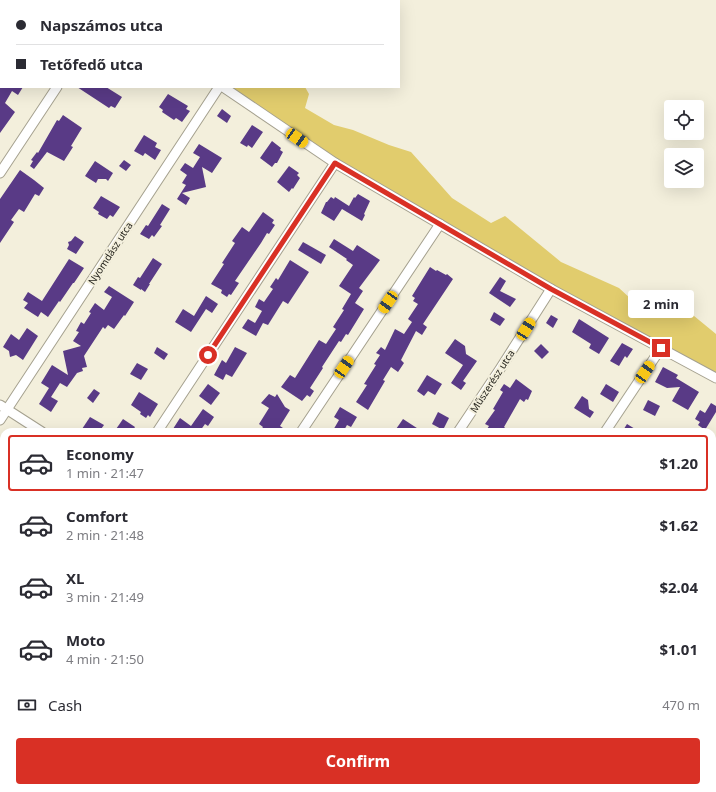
<!DOCTYPE html>
<html lang="en">
<head>
<meta charset="utf-8">
<style>
  :root { --surface:#fff; --page:#f2f2f3; --text:#2b2b33; --muted:#7c7c81; --line:#e1e1e2; --accent:#d93025 }
  body { margin:0; font-family:"Noto Sans",sans-serif; background:var(--page); color:var(--text); height:100vh; display:flex; flex-direction:column; font-size:15px; white-space:nowrap }
  * { box-sizing:border-box; margin:0 }
  p { font-size:13px; color:var(--muted) }
  .icon { flex:none; width:22px; height:22px; fill:none; stroke:currentColor; stroke-width:2; stroke-linecap:round; stroke-linejoin:round }
  .map { position:relative; flex:1; overflow:hidden }
  .drawer { position:absolute; left:0px; top:428px; width:716px; height:364px; display:flex; flex-direction:column; background:var(--surface); border-radius:12px 12px 0 0; box-shadow:0 4px 16px #0002 }
  .drawer>* { flex:none }
  .guide { position:absolute; left:0px; top:0px; width:400px; height:88px; box-shadow:0 4px 16px #0002; display:grid; align-content:center; height:88px; padding:0 16px; background:var(--surface) }
  .buttons { position:absolute; left:664px; top:100px; display:grid; gap:8px }
  .buttons a { display:grid; place-items:center; width:40px; height:40px; border-radius:4px; background:var(--surface); box-shadow:0 4px 16px #0002; font-size:20px }
  .end { position:absolute; width:18px; height:18px; margin:-9px; border:5px solid #d93025; background:#fff; box-shadow:0 0 0 2px #fff }
  .from { border-radius:50% }
  .bubble { position:absolute; height:28px; border-radius:4px; background:var(--surface); box-shadow:0 4px 16px #0002; font-size:13px; font-weight:700; line-height:28px; text-align:center }
  .car { position:absolute; width:12px; height:24px; margin:-12px -6px; border-radius:5px; box-shadow:0 0 3px 1px #0007; background:linear-gradient(#f5c518 24%,#345 0 40%,#f5c518 0 76%,#345 0 86%,#f5c518 0) }
  .guide b { display:flex; align-items:center; gap:14px; height:38px; font-size:15px }
  .guide b+b { border-top:1px solid var(--line) }
  .guide i { width:10px; height:10px; background:var(--text) }
  ul { padding:7px 0 0; list-style:none }
  li { display:flex; align-items:center; gap:12px; height:56px; margin:0 8px 6px; padding:0 8px; border:2px solid transparent; border-radius:4px }
  li div { flex:1 }
  li b { display:block; font-size:15px }
  li em { font-style:normal; font-weight:700 }
  li.active { border-color:var(--accent) }
  li>.icon { width:36px; height:36px; stroke-width:1.5 }
  .pay { display:flex; align-items:center; gap:10px; height:44px; padding:0 16px; font-size:15px }
  .pay p { margin-inline-start:auto }
  .action { display:flex; gap:8px; margin-top:auto; padding:8px 16px }
  .action a { flex:1; height:46px; border-radius:4px; background:var(--accent); color:#fff; font-size:16px; font-weight:700; line-height:46px; text-align:center }
  .map>svg:first-child { display:block }
  .green { fill:#e1cc6d }
  .building { fill:#593a86 }
  .lines { fill:none; stroke-linecap:round; stroke-linejoin:round }
  .minor-casing { stroke:#a5a18f; stroke-width:11 }
  .minor { stroke:#fff; stroke-width:9 }
  .route { stroke:#d93025; stroke-width:5 }
  .labels { text-anchor:middle; dominant-baseline:central; stroke-width:4; stroke-linejoin:round; paint-order:stroke }
  .street-label { font-size:10px; fill:#24231c; stroke:#f3efdc }
</style>
</head>
<body>
<div class="map">
<svg width="716" height="792" viewBox="0 0 716 792">
  <rect width="100%" height="100%" fill="#f3efdc"/>
  <!-- green -->
  <polygon class="green" points="223,87 305,87 309,94 305,108 334,125 353,130 389,145 411,152 452,198 491,223 505,216 561,262 619,288 644,311 664,315 688,311 716,334 716,378 335,163"/>
  <!-- building -->
  <g class="building">
    <polygon points="0,87 23,87 18,95 12,91 5,103 15,112 0,133"/>
    <polygon points="77,87 106,87 122,97 115,108 111,106 109,108"/>
    <polygon points="168,94 188,106 186,109 190,111 182,122 176,118 174,120 162,112 163,110 159,107"/>
    <polygon points="222,109 231,116 227,123 217,116"/>
    <polygon points="63,115 82,128 71,146 73,147 64,161 47,152 34,169 30,166 33,161 31,160 37,152 38,153 57,120 59,121"/>
    <polygon points="252,125 263,132 252,148 248,145 247,147 240,143"/>
    <polygon points="144,135 157,143 155,147 161,150 155,160 145,153 143,156 134,151"/>
    <polygon points="272,141 281,148 280,150 283,152 277,163 275,163 272,167 260,158"/>
    <polygon points="199,144 222,158 212,173 202,167 206,187 182,193 190,198 186,205 177,199 186,185 182,183 187,175 180,170 185,163 193,168 200,157 193,153"/>
    <polygon points="124,160 131,165 126,171 119,166"/>
    <polygon points="95,161 113,173 108,181 106,179 98,179 96,183 85,176"/>
    <polygon points="289,166 299,173 297,175 300,178 293,189 292,188 289,192 277,182"/>
    <polygon points="20,170 34,180 44,188 39,196 35,194 24,212 19,209 11,220 14,222 0,243 0,199"/>
    <polygon points="358,194 370,201 364,214 365,215 362,221 342,209 334,221 321,213 326,202 327,202 331,197 334,199 335,197 349,206 354,197 355,198"/>
    <polygon points="101,196 120,207 113,217 110,215 107,219 98,214 99,212 93,208"/>
    <polygon points="162,204 170,209 160,225 162,226 154,237 152,235 149,239 140,234 146,225 148,226"/>
    <polygon points="263,212 274,220 272,223 275,225 269,234 267,233 261,243 235,281 239,283 231,295 229,294 227,297 221,293 222,290 211,284 224,264 222,263 235,243 232,241 242,227 249,232"/>
    <polygon points="75,236 84,242 76,254 67,249 69,245 68,242 71,241"/>
    <polygon points="334,239 353,251 357,245 380,260 359,288 363,291 355,303 364,309 348,335 346,334 341,342 339,341 322,367 323,368 310,388 314,391 310,397 307,395 302,401 281,387 290,375 295,378 319,340 326,344 336,329 333,327 344,310 342,309 351,294 339,286 353,265 346,260 347,259 329,247"/>
    <polygon points="303,242 326,255 321,264 298,250"/>
    <polygon points="153,258 162,264 149,284 150,284 145,292 141,289 141,290 133,285 138,277 140,278"/>
    <polygon points="69,259 84,268 74,283 73,283 60,302 59,301 48,317 41,312 38,317 24,308 28,303 23,300 28,292 42,301"/>
    <polygon points="290,260 309,272 288,304 283,301 268,325 263,323 256,336 242,328 248,319 255,323 262,311 255,307 259,299 264,302 273,289 270,287 276,278 278,280"/>
    <polygon points="430,267 436,271 437,270 446,275 447,274 453,279 423,324 427,327 422,335 416,331 401,360 404,363 398,372 391,367 383,380 385,381 368,410 356,402 367,385 364,384 376,365 374,364 380,355 376,353 381,347 385,350 395,329 404,334 412,322 408,319 418,304 413,301 415,298 412,296"/>
    <polygon points="500,277 506,281 500,291 516,299 510,307 489,293"/>
    <polygon points="109,286 134,302 125,316 124,315 114,329 108,325 105,329 103,327 84,356 87,367 82,368 83,371 77,373 67,387 60,383 51,397 58,401 51,412 39,404 49,388 41,383 52,365 68,375 63,351 81,346 73,341 79,332 76,331 81,322 84,324 91,313 89,312 95,303 104,310 112,297 104,292"/>
    <polygon points="206,296 218,304 212,313 206,309 191,332 175,322 183,309 194,316"/>
    <polygon points="494,312 505,319 500,326 490,320"/>
    <polygon points="551,315 558,319 553,328 546,323"/>
    <polygon points="579,319 609,338 599,354 589,348 591,344 572,332"/>
    <polygon points="27,328 38,336 23,360 16,355 10,357 9,351 3,347 11,334 19,340"/>
    <polygon points="455,339 465,346 466,354 477,361 463,381 466,383 461,390 451,383 463,365 445,353"/>
    <polygon points="622,343 633,349 627,358 625,356 619,366 610,361"/>
    <polygon points="541,344 549,352 542,359 534,351"/>
    <polygon points="157,347 168,354 164,360 154,353"/>
    <polygon points="235,347 247,353 232,377 226,374 223,380 214,375 222,360 226,363"/>
    <polygon points="137,363 148,369 141,380 130,374"/>
    <polygon points="663,367 678,375 676,378 699,392 688,410 672,401 680,387 667,388 655,382"/>
    <polygon points="427,375 442,384 435,395 428,391 424,396 417,391"/>
    <polygon points="516,379 532,391 528,400 526,399 524,402 520,399 504,427 510,432 485,432 489,426 485,424 495,410 493,409 503,392 500,390 504,384 510,388"/>
    <polygon points="208,384 220,393 211,405 199,396"/>
    <polygon points="606,384 619,392 613,402 600,394"/>
    <polygon points="94,389 100,393 93,403 87,398"/>
    <polygon points="139,392 158,404 150,417 148,415 146,418 140,414 141,412 131,405"/>
    <polygon points="269,394 275,397 277,394 285,407 290,410 280,426 289,432 265,432 261,430 263,427 259,424 269,408 261,403"/>
    <polygon points="582,396 588,400 589,409 594,412 590,418 574,408"/>
    <polygon points="648,400 660,406 655,416 643,410"/>
    <polygon points="711,403 716,406 716,412 705,430 698,425 700,422 695,419 700,410 705,413"/>
    <polygon points="340,407 357,417 351,427 347,425 343,432 332,432 339,420 334,417"/>
    <polygon points="203,409 214,417 208,426 205,424 200,431 201,432 171,432 180,418 191,426"/>
    <polygon points="438,412 449,418 443,430 432,424"/>
    <polygon points="90,417 104,425 99,432 80,432"/>
    <polygon points="123,419 135,427 132,432 114,432"/>
    <polygon points="403,419 423,432 394,432"/>
    <polygon points="627,424 640,432 622,432"/>
  </g>
  <g class="lines">
    <defs>
      <g id="minor">
        <polyline points="97,0 98,1"/>
        <polyline points="223,87 335,163 551,289 716,378"/>
        <polyline points="0,173 57,87"/>
        <polyline points="0,405 42,432"/>
        <polyline points="0,420 219,87"/>
        <polyline points="157,432 335,163"/>
        <polyline points="301,432 440,224"/>
        <polyline points="458,432 500,369 551,289"/>
        <polyline points="605,432 661,348"/>
        <polyline points="712,494 716,488"/>
        <polyline points="0,674 4,667"/>
        <polyline points="712,728 716,722"/>
        <polyline points="591,788 597,792"/>
        <polyline points="65,792 68,788"/>
        <polyline points="220,792 222,788"/>
        <polyline points="371,792 374,788"/>
        <polyline points="518,792 520,788"/>
        <polyline points="669,792 672,788"/>
      </g>
    </defs>
    <!-- minor casing -->
    <use href="#minor" class="minor-casing"/>
    <!-- minor -->
    <use href="#minor" class="minor"/>
  </g>
  <g class="lines">
    <!-- route -->
    <polyline class="route" points="208,355 335,163 551,289 661,348"/>
  </g>
  <g class="labels">
    <!-- street labels -->
    <g class="street-label">
      <text transform="translate(110 253) rotate(-57)">Nyomdász utca</text>
      <text transform="translate(492 381) rotate(-57)">Műszerész utca</text>
    </g>
  </g>
</svg>
<div class="buttons">
<a><svg class="icon" aria-label="locate" viewBox="0 0 24 24"><circle cx="12" cy="12" r="6"/><path d="M12 2v4M12 18v4M2 12h4M18 12h4"/></svg></a>
<a><svg class="icon" aria-label="layers" viewBox="0 0 24 24"><path d="M12 4l9 5-9 5-9-5zM3 14l9 5 9-5"/></svg></a>
</div>
<i class="end from" style="left:208px;top:355px"></i>
<i class="end" style="left:661px;top:348px"></i>
<div class="bubble" style="left:628px;top:290px;width:66px">2 min</div>
<i class="car" style="left:297px;top:138px;rotate:124deg"></i>
<i class="car" style="left:388px;top:302px;rotate:214deg"></i>
<i class="car" style="left:526px;top:329px;rotate:32deg"></i>
<i class="car" style="left:344px;top:367px;rotate:34deg"></i>
<i class="car" style="left:645px;top:372px;rotate:34deg"></i>
<div class="guide">
<b><i class="from"></i>Napszámos utca</b>
<b><i></i>Tetőfedő utca</b>
</div>
<section class="drawer">
<ul>
<li class="active"><svg class="icon" aria-label="car" viewBox="0 0 24 24"><path d="M5 17H2v-5l4-1 3-4h7l3 4 3 1v5h-3M9 17h6M6 11h13"/><circle cx="7" cy="17" r="2"/><circle cx="17" cy="17" r="2"/></svg><div><b>Economy</b><p>1 min · 21:47</p></div><em>$1.20</em></li>
<li><svg class="icon" aria-label="car" viewBox="0 0 24 24"><path d="M5 17H2v-5l4-1 3-4h7l3 4 3 1v5h-3M9 17h6M6 11h13"/><circle cx="7" cy="17" r="2"/><circle cx="17" cy="17" r="2"/></svg><div><b>Comfort</b><p>2 min · 21:48</p></div><em>$1.62</em></li>
<li><svg class="icon" aria-label="car" viewBox="0 0 24 24"><path d="M5 17H2v-5l4-1 3-4h7l3 4 3 1v5h-3M9 17h6M6 11h13"/><circle cx="7" cy="17" r="2"/><circle cx="17" cy="17" r="2"/></svg><div><b>XL</b><p>3 min · 21:49</p></div><em>$2.04</em></li>
<li><svg class="icon" aria-label="car" viewBox="0 0 24 24"><path d="M5 17H2v-5l4-1 3-4h7l3 4 3 1v5h-3M9 17h6M6 11h13"/><circle cx="7" cy="17" r="2"/><circle cx="17" cy="17" r="2"/></svg><div><b>Moto</b><p>4 min · 21:50</p></div><em>$1.01</em></li>
</ul>
<div class="pay"><svg class="icon" aria-label="cash" viewBox="0 0 24 24"><path d="M3 7h18v10H3z"/><circle cx="12" cy="12" r="2"/></svg>Cash<p>470 m</p></div>
<div class="action"><a>Confirm</a></div>
</section>
</div>
</body>
</html>
